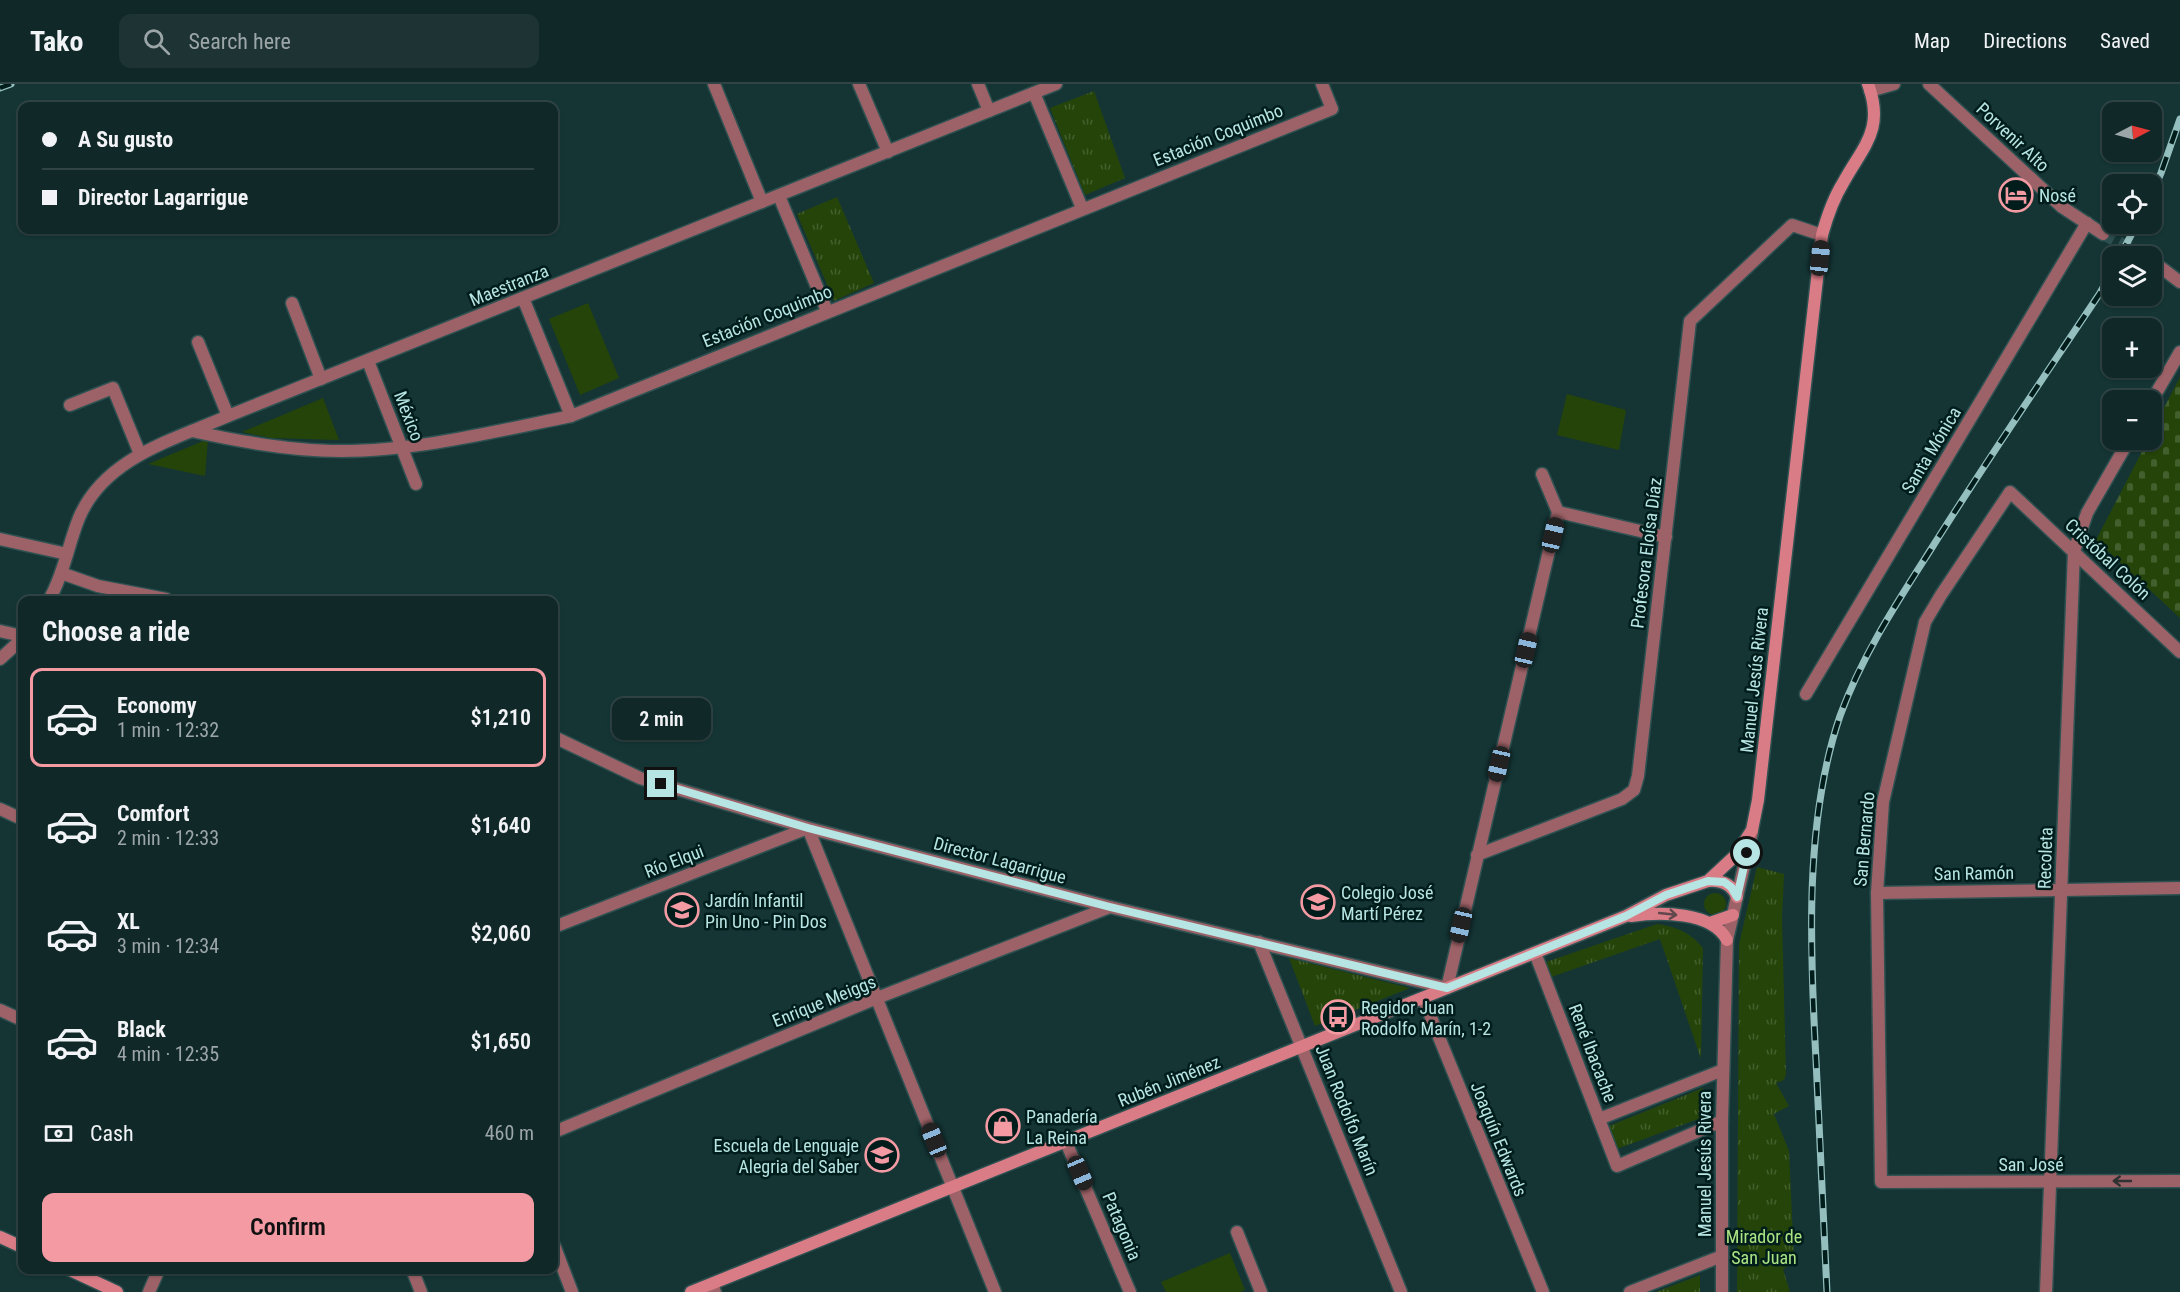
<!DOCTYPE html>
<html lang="en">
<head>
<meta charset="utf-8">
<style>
  :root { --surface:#102828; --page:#1e3434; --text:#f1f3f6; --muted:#9ca6a8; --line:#304445; --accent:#f49aa3 }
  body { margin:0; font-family:"Roboto Condensed",sans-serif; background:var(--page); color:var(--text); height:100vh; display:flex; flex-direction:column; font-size:22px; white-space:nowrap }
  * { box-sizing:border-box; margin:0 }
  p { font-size:20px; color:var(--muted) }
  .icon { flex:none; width:33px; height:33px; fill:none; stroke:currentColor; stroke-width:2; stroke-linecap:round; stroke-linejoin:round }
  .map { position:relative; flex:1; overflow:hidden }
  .details { position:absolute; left:18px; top:512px; width:540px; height:678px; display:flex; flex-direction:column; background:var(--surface); border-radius:12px; box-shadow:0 2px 4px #0004,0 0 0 2px var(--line) }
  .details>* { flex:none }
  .guide { position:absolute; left:18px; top:18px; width:540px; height:132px; border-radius:12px; box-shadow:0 2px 4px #0004,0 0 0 2px var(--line); display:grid; align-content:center; height:132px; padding:0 24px; background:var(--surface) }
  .needle { width:39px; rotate:84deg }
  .buttons { position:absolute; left:2102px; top:18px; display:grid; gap:12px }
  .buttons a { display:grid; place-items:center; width:60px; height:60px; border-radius:12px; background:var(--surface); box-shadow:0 2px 4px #0004,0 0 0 2px var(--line); font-size:30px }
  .end { position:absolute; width:27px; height:27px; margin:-14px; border:8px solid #b7e5e3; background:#111; box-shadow:0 0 0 3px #111 }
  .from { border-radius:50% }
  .bubble { position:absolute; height:42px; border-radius:12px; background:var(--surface); box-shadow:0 2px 4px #0004,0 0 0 2px var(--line); font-size:20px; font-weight:600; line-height:42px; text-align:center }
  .car { position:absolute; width:18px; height:36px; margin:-18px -9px; border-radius:8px; box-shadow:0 0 4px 2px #0007; background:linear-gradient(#222 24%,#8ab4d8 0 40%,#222 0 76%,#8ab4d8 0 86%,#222 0) }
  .guide b { display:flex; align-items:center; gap:21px; height:57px; font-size:22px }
  .guide b+b { border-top:2px solid var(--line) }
  .guide i { width:15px; height:15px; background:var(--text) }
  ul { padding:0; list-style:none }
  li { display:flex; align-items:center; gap:18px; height:99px; margin:0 12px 9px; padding:0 12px; border:3px solid transparent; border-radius:12px }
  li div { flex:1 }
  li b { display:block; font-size:22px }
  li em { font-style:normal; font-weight:600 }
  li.active { border-color:var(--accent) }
  li>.icon { width:54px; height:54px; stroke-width:1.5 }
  h2 { padding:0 24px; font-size:27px; line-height:72px }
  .pay { display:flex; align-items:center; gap:15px; height:66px; padding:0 24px; font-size:22px }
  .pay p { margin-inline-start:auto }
  .primary-button { display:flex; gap:12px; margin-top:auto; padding:12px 24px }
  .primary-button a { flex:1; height:69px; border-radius:12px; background:var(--accent); color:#111; font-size:24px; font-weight:600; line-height:69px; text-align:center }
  header { display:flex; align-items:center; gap:36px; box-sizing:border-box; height:84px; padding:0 30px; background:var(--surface); border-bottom:2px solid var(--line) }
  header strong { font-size:28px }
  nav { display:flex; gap:33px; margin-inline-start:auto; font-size:21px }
  .search { width:420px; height:54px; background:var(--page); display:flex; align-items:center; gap:15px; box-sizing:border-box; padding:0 21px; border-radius:12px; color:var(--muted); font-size:22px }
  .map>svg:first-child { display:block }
  .green { fill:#254409 }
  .cemetery { fill:url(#cemetery-stones) }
  .park { fill:url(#park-tufts) }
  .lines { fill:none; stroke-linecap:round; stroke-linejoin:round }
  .minor-tunnel { stroke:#2d4f4f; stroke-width:12; stroke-dasharray:12 6; stroke-linecap:butt }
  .pedestrian-casing { stroke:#2f5151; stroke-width:15 }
  .minor-casing { stroke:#2f5151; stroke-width:15 }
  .tertiary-casing { stroke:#2f5151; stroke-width:15 }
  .secondary-casing { stroke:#2f5151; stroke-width:15 }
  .pedestrian { stroke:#9d6267; stroke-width:12 }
  .minor { stroke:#9d6267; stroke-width:12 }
  .tertiary { stroke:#9d6267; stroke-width:12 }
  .secondary { stroke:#da7c86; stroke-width:12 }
  .rail-casing { stroke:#94bfbe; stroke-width:7 }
  .rail { stroke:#001d1c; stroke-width:4.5; stroke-dasharray:14; stroke-linecap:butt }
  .oneway { stroke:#62484c }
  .oneway2 { stroke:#2f3232 }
  .route { stroke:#b7e5e3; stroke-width:8 }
  .labels { text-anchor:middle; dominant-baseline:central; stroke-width:5; stroke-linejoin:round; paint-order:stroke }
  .street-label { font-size:18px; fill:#b7e5e3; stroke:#001d1c }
  .poi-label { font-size:18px; fill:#b7e5e3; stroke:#001d1c; text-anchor:start }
  .park-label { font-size:18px; fill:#abe583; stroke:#001d1c }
</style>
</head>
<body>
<header>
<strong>Tako</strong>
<div class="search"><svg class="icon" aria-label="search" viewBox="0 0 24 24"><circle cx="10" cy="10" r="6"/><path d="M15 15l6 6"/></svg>Search here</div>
<nav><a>Map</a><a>Directions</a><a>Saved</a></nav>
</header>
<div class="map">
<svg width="2180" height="1208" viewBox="0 0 2180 1208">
  <defs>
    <pattern id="cemetery-stones" width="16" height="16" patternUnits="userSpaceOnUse" patternTransform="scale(1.5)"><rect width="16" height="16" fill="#254409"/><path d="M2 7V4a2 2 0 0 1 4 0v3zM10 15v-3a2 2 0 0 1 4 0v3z" fill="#425f2d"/></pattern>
    <pattern id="park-tufts" width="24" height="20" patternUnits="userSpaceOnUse" patternTransform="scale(1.5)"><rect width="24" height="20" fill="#254409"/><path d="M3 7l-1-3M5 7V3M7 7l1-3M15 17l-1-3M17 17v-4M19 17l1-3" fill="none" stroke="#425f2d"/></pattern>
  </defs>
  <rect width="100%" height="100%" fill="#153535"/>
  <!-- green -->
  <g class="green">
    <polygon points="588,219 619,294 580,311 549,235"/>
    <polygon points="1567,310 1626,326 1619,366 1557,351"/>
    <polygon points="323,314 339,356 271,354 242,348"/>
    <polygon points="208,355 205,392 148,380"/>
    <circle cx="1715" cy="820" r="11"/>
    <polygon points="1230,1169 1245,1206 1240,1208 1166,1208 1161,1198"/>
  </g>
  <!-- cemetery -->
  <polygon class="cemetery" points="2180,293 2180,534 2096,456 2148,356 2151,356 2151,349"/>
  <!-- park -->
  <g class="park">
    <polygon points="1094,7 1125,94 1085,111 1050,24"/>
    <polygon points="837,113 874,199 834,217 797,130"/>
    <polygon points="1757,783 1784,790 1782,834 1786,990 1784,996 1776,999 1789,1022 1774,1030 1789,1067 1794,1175 1791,1180 1783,1185 1790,1208 1737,1208 1739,860"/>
    <path d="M1657 840C1677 843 1690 848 1703 864L1701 975 1660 855 1551 893 1546 878Z"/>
    <polygon points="1289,874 1410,904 1315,942"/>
    <polygon points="1703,1004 1701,1034 1617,1065 1609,1042"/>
    <polygon points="1700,1191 1700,1208 1656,1208"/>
  </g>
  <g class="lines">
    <!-- minor-tunnel -->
    <polyline class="minor-tunnel" points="2103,150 2145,172"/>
    <defs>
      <polyline id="pedestrian" points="1542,390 1558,428"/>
      <g id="minor">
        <polyline points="714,0 762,118"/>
        <polyline points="859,0 888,68"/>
        <polyline points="978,0 989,27"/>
        <polyline points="1929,0 2062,123 2103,150"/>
        <polyline points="1870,7 1894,0"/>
        <polyline points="1034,9 1082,124"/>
        <polyline points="779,112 827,227"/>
        <polyline points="2151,176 2180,198"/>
        <polyline points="523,214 571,332"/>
        <polyline points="292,219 321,295"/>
        <polyline points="198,258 228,332"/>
        <polyline points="368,277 416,400"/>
        <polyline points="2151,318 2180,268"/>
        <polyline points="70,321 113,304 140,370"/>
        <path d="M192 347C241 358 291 367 341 367 417 367 497 347 571 332L1332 25 1322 0"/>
        <polyline points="0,455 67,470"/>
        <polyline points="61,489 98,502 166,515"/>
        <path d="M49 516C64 490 68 461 79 434 104 374 173 356 228 332L1056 0"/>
        <polyline points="116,516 139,514"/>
        <polyline points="0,547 22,552"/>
        <polyline points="2180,568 2010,408 1941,511 1925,538 1883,718 1877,809 1881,1098 2180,1097"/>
        <polyline points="0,575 22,555"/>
        <polyline points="1806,610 2087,139"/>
        <polyline points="554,653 640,694 808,744 1110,823 1447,904 1558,428 1666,453"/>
        <polyline points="0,725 22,735"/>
        <polyline points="1477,771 1622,715 1634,706 1638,692 1690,237 1792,141 1822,151"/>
        <polyline points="1877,809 2180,804"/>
        <polyline points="554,843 808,744 995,1208"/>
        <polyline points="1259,858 1401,1208"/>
        <polyline points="1535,869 1617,1082 1722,1037"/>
        <polyline points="1423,914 1543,1208"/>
        <polyline points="0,926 22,936"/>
        <polyline points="1599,1035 1723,986"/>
        <polyline points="554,1048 877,914 1110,823"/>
        <polyline points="1066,1058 1130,1208"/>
        <polyline points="1237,1148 1261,1208"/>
        <polyline points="554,1161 572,1208"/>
        <polyline points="412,1185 421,1208"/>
        <polyline points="712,1200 715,1208"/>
        <polyline points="149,1208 159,1185"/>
        <polyline points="1630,1208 1722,1172"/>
        <polyline points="2046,1208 2074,467 2087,429 2129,356"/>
      </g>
      <polyline id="tertiary" points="1722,1208 1722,1037 1727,856 1752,748"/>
      <g id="secondary">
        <path d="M1708 797C1721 796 1732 800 1737 813"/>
        <path d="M1631 832C1659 828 1712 827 1727 856"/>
        <polyline points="1710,839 1733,831"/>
        <polyline points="0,1153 22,1163"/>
        <polyline points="68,1185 117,1208"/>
        <path d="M691 1208 1626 832 1666 811 1708 797 1736 771 1752 746 1758 716 1822 151C1827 133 1833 115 1843 99 1863 62 1885 46 1868 0"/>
      </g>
    </defs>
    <!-- pedestrian casing -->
    <use href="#pedestrian" class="pedestrian-casing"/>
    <!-- minor casing -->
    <use href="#minor" class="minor-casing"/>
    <!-- tertiary casing -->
    <use href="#tertiary" class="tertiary-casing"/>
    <!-- secondary casing -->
    <use href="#secondary" class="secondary-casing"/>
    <!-- pedestrian -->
    <use href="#pedestrian" class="pedestrian"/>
    <!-- minor -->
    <use href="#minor" class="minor"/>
    <!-- tertiary -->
    <use href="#tertiary" class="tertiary"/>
    <!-- secondary -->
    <use href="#secondary" class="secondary"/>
    <defs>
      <g id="rail">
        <polyline points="0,4 11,0"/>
        <polyline points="2151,112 2161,89 2180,35"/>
        <polyline points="2120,172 2137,140"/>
        <path d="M1827 1208C1823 1131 1820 1053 1816 976 1810 866 1804 737 1840 632 1862 571 1898 517 1933 462 1987 376 2044 293 2100 209L2112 187"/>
      </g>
    </defs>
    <!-- rail casing -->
    <use href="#rail" class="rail-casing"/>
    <!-- rail -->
    <use href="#rail" class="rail"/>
  </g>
  <!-- one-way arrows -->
  <defs><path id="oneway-shaft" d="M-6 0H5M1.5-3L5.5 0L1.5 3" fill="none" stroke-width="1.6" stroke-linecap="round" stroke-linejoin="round" transform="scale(1.5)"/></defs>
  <use class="oneway" href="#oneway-shaft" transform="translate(1668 830) rotate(6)"/>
  <use class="oneway2" href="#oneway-shaft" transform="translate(2122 1097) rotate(180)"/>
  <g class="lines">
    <!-- route -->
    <polyline class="route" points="661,700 808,744 1110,823 1447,904 1626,832 1666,811 1708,797 1724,798 1731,803 1737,813 1747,769"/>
  </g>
  <!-- icons -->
  <defs>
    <symbol id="hotel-ring" viewBox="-11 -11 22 22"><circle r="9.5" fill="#001d1c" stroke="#f49aa3" stroke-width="1.5"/><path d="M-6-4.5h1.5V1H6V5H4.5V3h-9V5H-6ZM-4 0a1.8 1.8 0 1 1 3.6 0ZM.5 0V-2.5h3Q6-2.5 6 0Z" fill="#f49aa3"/></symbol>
    <symbol id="school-ring" viewBox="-11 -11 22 22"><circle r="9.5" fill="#001d1c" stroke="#f49aa3" stroke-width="1.5"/><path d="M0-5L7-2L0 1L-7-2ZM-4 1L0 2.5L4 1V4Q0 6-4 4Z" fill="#f49aa3"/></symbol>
    <symbol id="bus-ring" viewBox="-11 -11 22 22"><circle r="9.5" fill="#001d1c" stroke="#f49aa3" stroke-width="1.5"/><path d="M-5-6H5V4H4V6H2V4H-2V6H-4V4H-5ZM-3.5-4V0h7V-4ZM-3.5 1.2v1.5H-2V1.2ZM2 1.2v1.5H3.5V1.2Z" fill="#f49aa3"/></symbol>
    <symbol id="shop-ring" viewBox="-11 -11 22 22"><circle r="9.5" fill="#001d1c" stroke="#f49aa3" stroke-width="1.5"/><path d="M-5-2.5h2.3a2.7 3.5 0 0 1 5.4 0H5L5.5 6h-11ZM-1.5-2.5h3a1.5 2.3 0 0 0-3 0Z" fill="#f49aa3"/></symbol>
  </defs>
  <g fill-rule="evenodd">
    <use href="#hotel-ring" x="1997" y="92" width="38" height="38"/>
    <use href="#school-ring" x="1299" y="799" width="38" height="38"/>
    <use href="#school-ring" x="663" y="807" width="38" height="38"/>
    <use href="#bus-ring" x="1319" y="914" width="38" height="38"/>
    <use href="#shop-ring" x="984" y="1023" width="38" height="38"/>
    <use href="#school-ring" x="863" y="1052" width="38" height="38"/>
  </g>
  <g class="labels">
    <!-- street labels -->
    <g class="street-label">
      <text transform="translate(1218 51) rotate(-22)">Estación Coquimbo</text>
      <text transform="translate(2013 53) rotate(43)">Porvenir Alto</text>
      <text transform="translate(509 201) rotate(-22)">Maestranza</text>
      <text transform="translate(767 232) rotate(-22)">Estación Coquimbo</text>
      <text transform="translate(409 332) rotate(69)">México</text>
      <text transform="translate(1931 366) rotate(-59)">Santa Mónica</text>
      <text transform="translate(1646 469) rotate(-83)">Profesora Eloísa Díaz</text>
      <text transform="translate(2108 475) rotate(43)">Cristóbal Colón</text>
      <text transform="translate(1754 596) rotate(-84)">Manuel Jesús Rivera</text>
      <text transform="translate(1864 755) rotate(-85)">San Bernardo</text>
      <text transform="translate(2045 774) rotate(-88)">Recoleta</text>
      <text transform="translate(1000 776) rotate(15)">Director Lagarrigue</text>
      <text transform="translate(674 777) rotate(-21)">Río Elqui</text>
      <text transform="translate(1974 789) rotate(-1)">San Ramón</text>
      <text transform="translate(824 917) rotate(-22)">Enrique Meiggs</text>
      <text transform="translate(1593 969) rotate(69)">René Ibacache</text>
      <text transform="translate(1169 997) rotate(-22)">Rubén Jiménez</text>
      <text transform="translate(1347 1026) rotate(68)">Juan Rodolfo Marín</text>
      <text transform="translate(1499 1055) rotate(68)">Joaquín Edwards</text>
      <text transform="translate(1704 1080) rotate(-90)">Manuel Jesús Rivera</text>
      <text x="2031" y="1080">San José</text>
      <text transform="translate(1122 1142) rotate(67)">Patagonia</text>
    </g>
    <!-- poi labels -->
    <g class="poi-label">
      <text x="2039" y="111">Nosé</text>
      <text x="1341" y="808">Colegio José<tspan x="1341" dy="21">Martí Pérez</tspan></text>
      <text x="705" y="816">Jardín Infantil<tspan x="705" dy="21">Pin Uno - Pin Dos</tspan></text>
      <text x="1361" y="923">Regidor Juan<tspan x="1361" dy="21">Rodolfo Marín, 1-2</tspan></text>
      <text x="1026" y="1032">Panadería<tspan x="1026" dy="21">La Reina</tspan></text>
      <text x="859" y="1061" text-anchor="end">Escuela de Lenguaje<tspan x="859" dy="21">Alegria del Saber</tspan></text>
    </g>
    <!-- park labels -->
    <g class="park-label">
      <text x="1764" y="1152">Mirador de<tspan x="1764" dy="21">San Juan</tspan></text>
    </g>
  </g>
</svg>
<div class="buttons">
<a><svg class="needle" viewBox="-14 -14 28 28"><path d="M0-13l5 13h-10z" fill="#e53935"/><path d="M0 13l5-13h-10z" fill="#9ca6a8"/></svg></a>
<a><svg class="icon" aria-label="locate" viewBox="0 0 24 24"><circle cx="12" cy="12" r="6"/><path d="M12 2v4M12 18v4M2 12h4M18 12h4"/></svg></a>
<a><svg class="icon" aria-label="layers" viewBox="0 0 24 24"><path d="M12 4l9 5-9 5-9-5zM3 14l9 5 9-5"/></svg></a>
<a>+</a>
<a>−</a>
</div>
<i class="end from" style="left:1747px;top:769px"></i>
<i class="end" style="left:661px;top:700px"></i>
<div class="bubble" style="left:612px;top:614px;width:99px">2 min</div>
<i class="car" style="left:1820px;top:174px;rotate:6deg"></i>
<i class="car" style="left:1553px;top:451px;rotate:13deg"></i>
<i class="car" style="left:1526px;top:566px;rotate:13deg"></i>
<i class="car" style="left:1499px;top:680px;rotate:193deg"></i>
<i class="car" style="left:1461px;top:841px;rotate:193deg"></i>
<i class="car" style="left:934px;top:1056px;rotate:338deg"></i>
<i class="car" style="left:1080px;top:1089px;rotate:157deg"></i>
<div class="guide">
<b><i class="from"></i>A Su gusto</b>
<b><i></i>Director Lagarrigue</b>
</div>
<section class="details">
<h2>Choose a ride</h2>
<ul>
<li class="active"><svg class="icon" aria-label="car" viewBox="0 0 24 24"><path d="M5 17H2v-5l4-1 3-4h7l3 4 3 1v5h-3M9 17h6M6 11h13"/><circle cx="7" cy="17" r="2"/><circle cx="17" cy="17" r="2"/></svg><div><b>Economy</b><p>1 min · 12:32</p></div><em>$1,210</em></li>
<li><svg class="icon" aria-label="car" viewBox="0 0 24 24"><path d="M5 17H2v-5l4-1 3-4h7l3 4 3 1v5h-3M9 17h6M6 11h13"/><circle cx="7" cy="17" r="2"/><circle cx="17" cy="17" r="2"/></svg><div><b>Comfort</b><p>2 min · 12:33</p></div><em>$1,640</em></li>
<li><svg class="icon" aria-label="car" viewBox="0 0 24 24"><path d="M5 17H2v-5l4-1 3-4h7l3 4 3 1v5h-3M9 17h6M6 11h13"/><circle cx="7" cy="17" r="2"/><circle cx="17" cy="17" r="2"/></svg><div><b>XL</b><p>3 min · 12:34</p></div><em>$2,060</em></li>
<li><svg class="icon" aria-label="car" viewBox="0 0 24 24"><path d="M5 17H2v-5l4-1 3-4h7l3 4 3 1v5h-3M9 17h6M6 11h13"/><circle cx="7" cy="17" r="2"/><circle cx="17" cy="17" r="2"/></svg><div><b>Black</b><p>4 min · 12:35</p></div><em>$1,650</em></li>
</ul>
<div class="pay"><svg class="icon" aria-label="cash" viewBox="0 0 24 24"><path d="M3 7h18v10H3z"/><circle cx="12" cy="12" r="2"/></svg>Cash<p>460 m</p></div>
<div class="primary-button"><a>Confirm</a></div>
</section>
</div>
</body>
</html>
